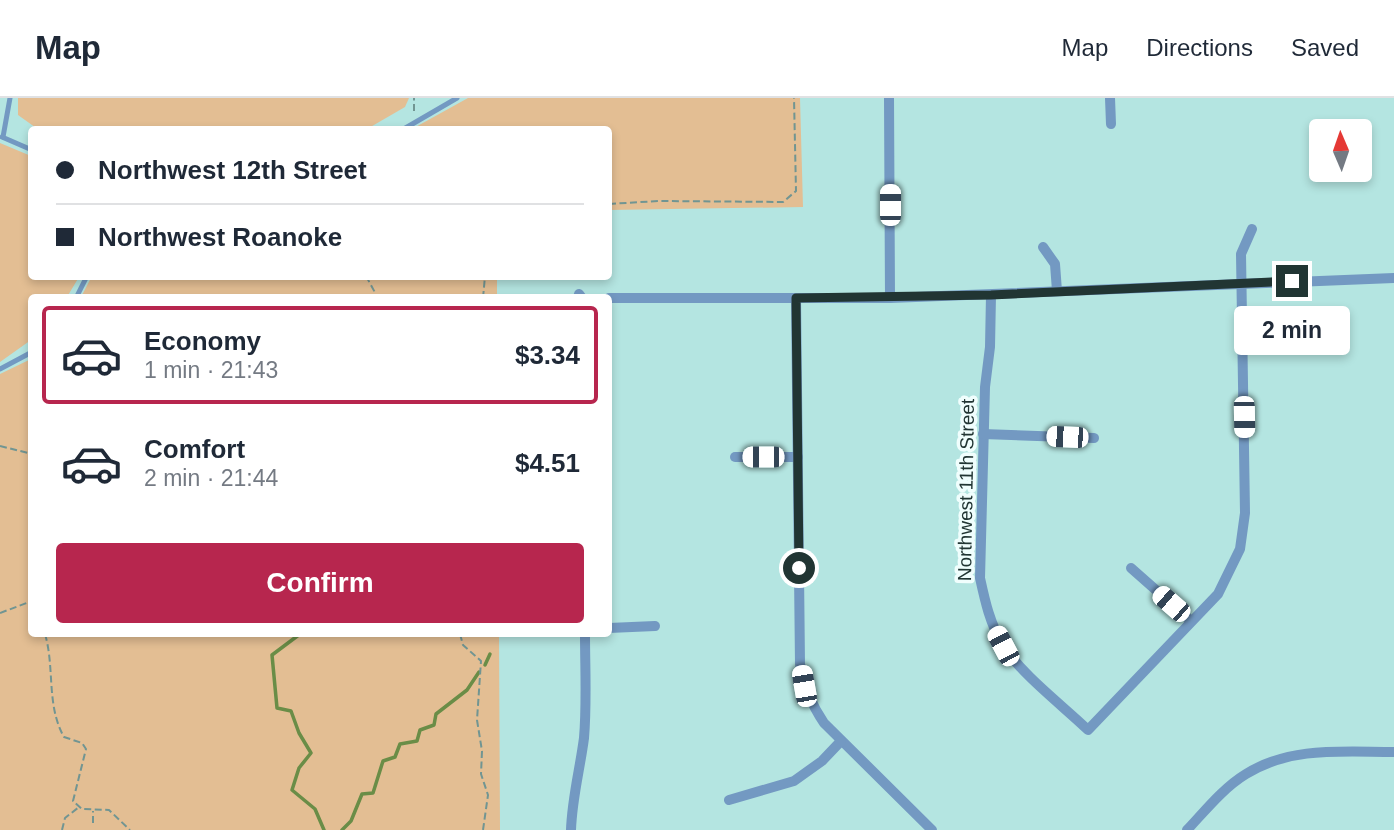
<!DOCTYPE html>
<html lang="en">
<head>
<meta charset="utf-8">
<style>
  :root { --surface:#fff; --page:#f2f2f3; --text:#1f2937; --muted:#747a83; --line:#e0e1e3; --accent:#b7264e }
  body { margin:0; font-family:Arial,sans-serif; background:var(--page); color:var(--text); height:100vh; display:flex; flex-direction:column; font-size:26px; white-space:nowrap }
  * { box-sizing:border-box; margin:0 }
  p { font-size:23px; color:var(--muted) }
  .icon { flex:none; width:38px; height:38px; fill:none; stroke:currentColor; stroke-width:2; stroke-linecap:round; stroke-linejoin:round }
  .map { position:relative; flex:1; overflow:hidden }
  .drawer { position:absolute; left:28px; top:196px; width:584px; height:343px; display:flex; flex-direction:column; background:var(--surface); border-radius:7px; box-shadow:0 4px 10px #0003 }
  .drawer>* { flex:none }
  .banner { position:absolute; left:28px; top:28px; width:584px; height:154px; border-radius:7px; box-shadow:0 4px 10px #0003; display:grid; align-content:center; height:154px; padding:0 28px; background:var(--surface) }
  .needle { width:46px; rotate:358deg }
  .controls { position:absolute; left:1309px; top:21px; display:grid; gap:14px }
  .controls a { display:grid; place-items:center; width:63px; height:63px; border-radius:7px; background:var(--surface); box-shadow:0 4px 10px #0003; font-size:35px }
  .end { position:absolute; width:32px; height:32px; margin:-16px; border:9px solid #213533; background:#fff; box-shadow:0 0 0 4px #fff }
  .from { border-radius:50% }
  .bubble { position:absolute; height:49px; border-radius:7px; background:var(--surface); box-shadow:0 4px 10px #0003; font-size:23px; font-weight:800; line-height:49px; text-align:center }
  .car { position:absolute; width:21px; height:42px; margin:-21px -10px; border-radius:9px; box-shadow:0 0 5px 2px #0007; background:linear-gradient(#fff 24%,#345 0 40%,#fff 0 76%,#345 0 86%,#fff 0) }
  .banner b { display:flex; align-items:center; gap:24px; height:66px; font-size:26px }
  .banner b+b { border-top:2px solid var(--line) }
  .banner i { width:18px; height:18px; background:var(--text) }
  ul { padding:12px 0 0; list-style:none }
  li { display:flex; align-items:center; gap:21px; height:98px; margin:0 14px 10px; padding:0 14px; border:4px solid transparent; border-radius:7px }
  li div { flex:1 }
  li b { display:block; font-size:26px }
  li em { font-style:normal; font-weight:800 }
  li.active { border-color:var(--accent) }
  li>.icon { width:63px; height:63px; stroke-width:1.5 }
  .primary-button { display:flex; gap:14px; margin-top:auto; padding:14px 28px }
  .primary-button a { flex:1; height:80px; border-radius:7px; background:var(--accent); color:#fff; font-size:28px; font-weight:800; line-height:80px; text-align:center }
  header { display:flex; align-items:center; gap:42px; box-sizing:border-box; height:98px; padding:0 35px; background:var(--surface); border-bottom:2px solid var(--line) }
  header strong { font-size:33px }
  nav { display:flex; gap:38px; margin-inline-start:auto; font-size:24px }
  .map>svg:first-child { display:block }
  .green { fill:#e3be93 }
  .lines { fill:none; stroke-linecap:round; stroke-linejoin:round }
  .stream { stroke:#6a8d47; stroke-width:3.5 }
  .path { stroke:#719592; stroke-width:2; stroke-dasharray:7 3.5; stroke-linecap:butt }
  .service { stroke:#7399c2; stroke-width:5 }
  .minor { stroke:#7399c2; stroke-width:10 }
  .route { stroke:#213533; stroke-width:9 }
  .labels { text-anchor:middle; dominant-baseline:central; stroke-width:7; stroke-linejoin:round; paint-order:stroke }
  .street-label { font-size:19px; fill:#213533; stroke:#f0fefd }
</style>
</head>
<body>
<header>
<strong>Map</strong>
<nav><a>Map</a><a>Directions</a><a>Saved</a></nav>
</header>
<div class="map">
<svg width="1394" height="732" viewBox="0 0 1394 732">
  <rect width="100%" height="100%" fill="#b4e5e1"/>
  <!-- green -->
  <g class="green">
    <polygon points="18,0 409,0 405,9 367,31 39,32 18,17"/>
    <polygon points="468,0 800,0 803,109 609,112 609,32 412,31"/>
    <polygon points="0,45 31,58 32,178 79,179 67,199 32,200 31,242 0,264"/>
    <polygon points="92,178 497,179 497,199 81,199"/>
    <polygon points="31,261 32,536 499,536 500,732 0,732 0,276"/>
  </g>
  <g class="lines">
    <!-- stream -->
    <g class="stream">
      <polyline points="300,536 272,557 277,610 291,613 299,635 311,655 299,670 292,692 315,711 324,732"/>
      <polyline points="485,567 490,556"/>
      <polyline points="342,732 351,723 362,696 373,695 383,663 395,659 400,646 417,643 420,632 434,627 436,616 467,592 479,574"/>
    </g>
    <!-- path -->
    <g class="path">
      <polyline points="414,13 414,0"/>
      <polyline points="609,106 658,103 783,104 796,93 794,0"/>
      <polyline points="366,178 378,200"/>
      <polyline points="483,200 485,178"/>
      <polyline points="0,348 32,356"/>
      <polyline points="0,515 32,503"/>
      <path d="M45 536C55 570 46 607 64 639L82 645 86 651 73 703 82 711 109 712 130 732"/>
      <polyline points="460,536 463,547 481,563 477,622 482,653 481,676 488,697 483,732"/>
      <polyline points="93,725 93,713"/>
      <polyline points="62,732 65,720 79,709"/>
    </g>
    <!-- service -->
    <g class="service">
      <polyline points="402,32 457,0"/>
      <polyline points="2,39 32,52"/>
      <polyline points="3,39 10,0"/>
      <polyline points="76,200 87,178"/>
      <polyline points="0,271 32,254"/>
    </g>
    <!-- minor -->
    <g class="minor">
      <polyline points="889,0 890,200"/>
      <polyline points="1110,0 1111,26"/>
      <polyline points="1043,149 1055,166 1057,193"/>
      <polyline points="579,196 582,200"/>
      <path d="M991 197 990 249 985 289 980 480C985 503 990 526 1003 547 1021 576 1062 607 1088 632L1218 496 1240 451 1245 415 1241 156 1252 131"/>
      <polyline points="609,200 890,200 1394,180"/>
      <path d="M796 200 800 566C804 589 811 606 824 625L932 732"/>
      <polyline points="983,336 1094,340"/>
      <polyline points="735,359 798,359"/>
      <polyline points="1131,470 1191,523"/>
      <polyline points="609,530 655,528"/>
      <polyline points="729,702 794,683 822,663 841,643"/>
      <path d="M571 732C572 700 580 671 584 640 587 605 585 570 585 536"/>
      <path d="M1187 732C1205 713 1223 690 1246 676 1291 648 1343 654 1394 654"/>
    </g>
  </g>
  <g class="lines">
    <!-- route -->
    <polyline class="route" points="799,470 796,200 991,197 1292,183"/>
  </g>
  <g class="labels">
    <!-- street labels -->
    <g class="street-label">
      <text transform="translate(966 392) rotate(-89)">Northwest 11th Street</text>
    </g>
  </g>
</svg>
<div class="controls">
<a><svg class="needle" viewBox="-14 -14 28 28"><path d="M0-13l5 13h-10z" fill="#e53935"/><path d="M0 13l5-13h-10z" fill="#747a83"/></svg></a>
</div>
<i class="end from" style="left:799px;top:470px"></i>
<i class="end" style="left:1292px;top:183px"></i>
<div class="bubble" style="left:1234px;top:208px;width:116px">2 min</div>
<i class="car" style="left:890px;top:107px;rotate:0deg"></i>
<i class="car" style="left:1244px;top:319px;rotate:179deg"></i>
<i class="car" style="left:1067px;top:339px;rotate:272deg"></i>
<i class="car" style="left:763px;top:359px;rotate:270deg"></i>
<i class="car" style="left:1171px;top:506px;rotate:311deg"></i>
<i class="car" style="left:1003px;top:548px;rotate:332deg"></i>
<i class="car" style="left:804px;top:588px;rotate:350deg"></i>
<div class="banner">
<b><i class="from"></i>Northwest 12th Street</b>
<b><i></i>Northwest Roanoke</b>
</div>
<section class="drawer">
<ul>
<li class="active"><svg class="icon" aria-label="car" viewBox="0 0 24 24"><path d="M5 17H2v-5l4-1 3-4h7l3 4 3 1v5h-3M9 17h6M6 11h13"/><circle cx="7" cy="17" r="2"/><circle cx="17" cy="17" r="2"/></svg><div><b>Economy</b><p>1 min · 21:43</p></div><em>$3.34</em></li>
<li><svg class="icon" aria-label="car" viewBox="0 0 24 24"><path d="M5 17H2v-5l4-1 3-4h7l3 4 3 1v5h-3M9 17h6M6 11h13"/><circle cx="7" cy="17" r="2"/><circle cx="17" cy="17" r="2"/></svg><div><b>Comfort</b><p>2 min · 21:44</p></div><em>$4.51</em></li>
</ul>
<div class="primary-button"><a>Confirm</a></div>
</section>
</div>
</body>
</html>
